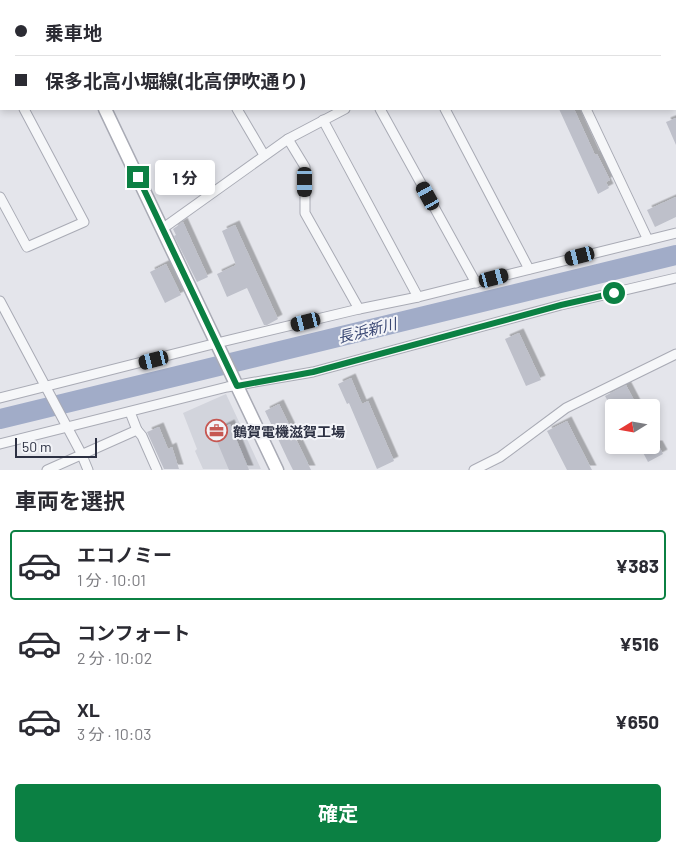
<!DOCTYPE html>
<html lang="ja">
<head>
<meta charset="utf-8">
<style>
  :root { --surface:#fff; --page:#f2f2f3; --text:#2b2b33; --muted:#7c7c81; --line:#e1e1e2; --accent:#0b8043 }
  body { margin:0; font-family:Barlow,"Noto Sans JP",sans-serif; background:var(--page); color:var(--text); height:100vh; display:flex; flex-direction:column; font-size:19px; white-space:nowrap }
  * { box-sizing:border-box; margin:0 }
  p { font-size:16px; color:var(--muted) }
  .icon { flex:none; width:28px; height:28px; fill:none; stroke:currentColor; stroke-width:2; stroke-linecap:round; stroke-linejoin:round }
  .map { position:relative; height:470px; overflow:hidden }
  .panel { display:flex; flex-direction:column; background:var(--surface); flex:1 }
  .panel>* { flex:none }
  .banner { position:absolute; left:0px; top:0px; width:676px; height:110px; box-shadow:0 2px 8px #0003; display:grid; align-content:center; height:110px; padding:0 15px; background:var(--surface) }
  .needle { width:32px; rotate:259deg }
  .controls { position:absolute; left:605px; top:399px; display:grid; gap:10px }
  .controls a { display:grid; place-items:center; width:55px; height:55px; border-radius:5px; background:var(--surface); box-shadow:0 2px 8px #0003; font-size:25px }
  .scale { position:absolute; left:15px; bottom:12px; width:82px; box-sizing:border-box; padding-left:5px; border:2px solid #2c3042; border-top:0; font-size:14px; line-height:18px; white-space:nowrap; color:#2c3042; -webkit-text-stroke:4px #f3f4f8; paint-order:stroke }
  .end { position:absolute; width:22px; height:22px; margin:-11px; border:6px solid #0b8043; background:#fff; box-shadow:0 0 0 2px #fff }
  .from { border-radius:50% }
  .bubble { position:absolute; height:35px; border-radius:5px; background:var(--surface); box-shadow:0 2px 8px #0003; font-size:16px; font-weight:700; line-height:35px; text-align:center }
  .car { position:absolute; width:15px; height:30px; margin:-15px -8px; border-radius:6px; box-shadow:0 0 4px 1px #0007; background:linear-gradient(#222 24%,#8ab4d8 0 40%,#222 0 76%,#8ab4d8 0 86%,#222 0) }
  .banner b { display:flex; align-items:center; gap:18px; height:48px; font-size:19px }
  .banner b+b { border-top:1px solid var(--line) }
  .banner i { width:12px; height:12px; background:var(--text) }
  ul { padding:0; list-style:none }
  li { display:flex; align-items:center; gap:15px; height:70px; margin:0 10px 8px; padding:0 5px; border:2px solid transparent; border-radius:5px }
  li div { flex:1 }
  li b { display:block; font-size:19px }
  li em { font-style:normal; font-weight:700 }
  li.on { border-color:var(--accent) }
  li>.icon { width:45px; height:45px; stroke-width:1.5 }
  h2 { padding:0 15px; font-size:22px; line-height:60px }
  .button { display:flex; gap:10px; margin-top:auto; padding:10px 15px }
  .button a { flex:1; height:58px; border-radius:5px; background:var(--accent); color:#fff; font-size:20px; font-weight:700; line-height:58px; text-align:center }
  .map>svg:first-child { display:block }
  .built { fill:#d2d4dc }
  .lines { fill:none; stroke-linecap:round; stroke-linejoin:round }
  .river { stroke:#a1acc8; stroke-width:20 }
  .building { fill:#bec0ca; filter:url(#shadow) }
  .street-casing { stroke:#a9abb5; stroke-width:11 }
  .secondary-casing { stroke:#a9abb5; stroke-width:15 }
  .street { stroke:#f6f7f9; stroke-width:9 }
  .secondary { stroke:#fff; stroke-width:12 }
  .route { stroke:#0b8043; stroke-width:6 }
  .labels { text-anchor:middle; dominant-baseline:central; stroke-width:4; stroke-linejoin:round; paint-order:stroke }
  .poi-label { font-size:14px; font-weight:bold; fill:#2c3042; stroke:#f3f4f8; text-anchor:start }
  .water-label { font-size:15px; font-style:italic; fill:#394773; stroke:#f3f4f8 }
</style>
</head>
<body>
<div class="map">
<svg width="676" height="470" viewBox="0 0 676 470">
  <defs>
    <filter id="shadow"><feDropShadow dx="4.5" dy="-4.5" stdDeviation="0" flood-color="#0004"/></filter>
  </defs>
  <rect width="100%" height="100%" fill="#e4e5eb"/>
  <!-- built -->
  <polygon class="built" points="226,394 261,469 203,469 195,451 197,449 183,413"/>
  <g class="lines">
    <!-- river -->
    <polyline class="river" points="0,419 676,255"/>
  </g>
  <!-- building -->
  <g class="building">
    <polygon points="559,109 574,109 595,155 597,154 610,180 606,182 609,188 598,194"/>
    <polygon points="676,118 676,145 666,122"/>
    <polygon points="676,197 676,217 655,227 647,210"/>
    <polygon points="183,222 208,277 197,282 174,236 176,235 173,229"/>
    <polygon points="235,225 278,319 267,325 264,325 247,288 227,297 217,274 236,265 222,231"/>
    <polygon points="166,264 181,295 165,303 150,272"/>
    <polygon points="519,333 541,380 526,386 505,339"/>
    <polygon points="351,378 362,404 368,401 394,461 377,469 349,403 347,404 338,384"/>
    <polygon points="626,385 638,408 619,408 616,402 610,405 605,396"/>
    <polygon points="279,404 311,470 293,470 287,458 265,411"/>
    <polygon points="567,421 575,437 592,470 567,470 547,431"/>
    <polygon points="230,424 249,470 229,470 213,432"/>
    <polygon points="159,427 168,449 172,447 179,469 164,469 147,432"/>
    <polygon points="639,445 658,445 663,454 648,462"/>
  </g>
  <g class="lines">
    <defs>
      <g id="street">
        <polyline points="281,0 281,1"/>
        <polyline points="337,0 338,1"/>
        <polyline points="392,0 392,1"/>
        <polyline points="584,0 584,1"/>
        <polyline points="602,1 605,0"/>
        <polyline points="237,109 264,155"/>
        <polyline points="380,109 476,283"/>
        <polyline points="445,109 529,269"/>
        <polyline points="586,109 648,240"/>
        <polyline points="323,120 418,297"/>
        <polyline points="288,139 305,167 305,213 359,309"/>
        <polyline points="0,197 27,247 84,222 24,109"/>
        <polyline points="162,229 288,139 345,109"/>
        <polyline points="0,301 81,453 88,470"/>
        <polyline points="0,398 217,343 359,309 418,297 676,233"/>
        <polyline points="137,430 142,436 157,470"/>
        <polyline points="0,444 227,387 313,372 561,305 676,278"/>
        <polyline points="47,470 137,430 130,412"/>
        <polyline points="474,470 500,457 566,408 676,354"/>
      </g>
      <g id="secondary">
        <polyline points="59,0 60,1"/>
        <polyline points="645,0 645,1"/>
        <polyline points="173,1 175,0"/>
        <polyline points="675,62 676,64"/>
        <polyline points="0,96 1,95"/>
        <polyline points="105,109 277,470"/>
      </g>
    </defs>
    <!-- street casing -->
    <use href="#street" class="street-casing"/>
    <!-- secondary casing -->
    <use href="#secondary" class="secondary-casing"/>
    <!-- street -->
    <use href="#street" class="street"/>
    <!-- secondary -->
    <use href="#secondary" class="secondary"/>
  </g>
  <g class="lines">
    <!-- route -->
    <polyline class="route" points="138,177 237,386 313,372 561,305 614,293"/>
  </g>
  <!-- icons -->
  <defs>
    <symbol id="office-ring" viewBox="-11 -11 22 22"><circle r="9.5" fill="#f3f4f8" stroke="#c65752" stroke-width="1.5"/><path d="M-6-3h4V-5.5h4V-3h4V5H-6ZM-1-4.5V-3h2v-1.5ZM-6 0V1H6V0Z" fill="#c65752"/></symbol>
  </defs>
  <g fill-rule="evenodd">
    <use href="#office-ring" x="204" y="418" width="25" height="25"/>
  </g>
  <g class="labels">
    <!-- poi labels -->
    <g class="poi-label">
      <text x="233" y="431">鶴賀電機滋賀工場</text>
    </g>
    <!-- water labels -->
    <g class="water-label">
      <text transform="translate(367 330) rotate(-14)">長浜新川</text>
    </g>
  </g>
</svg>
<div class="controls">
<a><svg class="needle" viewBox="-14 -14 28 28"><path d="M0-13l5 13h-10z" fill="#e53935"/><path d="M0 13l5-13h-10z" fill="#7c7c81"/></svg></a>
</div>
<div class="scale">50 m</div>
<i class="end from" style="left:614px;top:293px"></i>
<i class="end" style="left:138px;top:177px"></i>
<div class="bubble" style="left:155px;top:160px;width:60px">1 分</div>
<i class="car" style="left:305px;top:182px;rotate:180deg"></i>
<i class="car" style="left:428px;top:196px;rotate:331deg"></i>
<i class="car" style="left:580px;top:256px;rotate:256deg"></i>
<i class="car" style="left:494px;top:278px;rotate:75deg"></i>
<i class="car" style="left:306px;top:322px;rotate:256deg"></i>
<i class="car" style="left:154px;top:360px;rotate:256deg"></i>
<div class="banner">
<b><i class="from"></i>乗車地</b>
<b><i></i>保多北高小堀線(北高伊吹通り)</b>
</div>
</div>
<section class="panel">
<h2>車両を選択</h2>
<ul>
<li class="on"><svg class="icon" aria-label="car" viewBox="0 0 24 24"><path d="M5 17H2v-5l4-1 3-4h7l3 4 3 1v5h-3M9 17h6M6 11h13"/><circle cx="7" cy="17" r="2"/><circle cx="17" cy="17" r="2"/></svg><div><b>エコノミー</b><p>1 分 · 10:01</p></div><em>¥383</em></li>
<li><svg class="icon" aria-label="car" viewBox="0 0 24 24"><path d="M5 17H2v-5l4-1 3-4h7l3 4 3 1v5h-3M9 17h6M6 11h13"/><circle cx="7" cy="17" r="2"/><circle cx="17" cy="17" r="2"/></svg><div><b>コンフォート</b><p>2 分 · 10:02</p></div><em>¥516</em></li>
<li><svg class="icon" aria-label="car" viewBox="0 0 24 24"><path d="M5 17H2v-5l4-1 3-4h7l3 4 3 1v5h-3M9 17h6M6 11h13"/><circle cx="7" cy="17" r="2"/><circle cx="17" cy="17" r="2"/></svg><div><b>XL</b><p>3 分 · 10:03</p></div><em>¥650</em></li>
</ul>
<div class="button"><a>確定</a></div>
</section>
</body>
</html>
